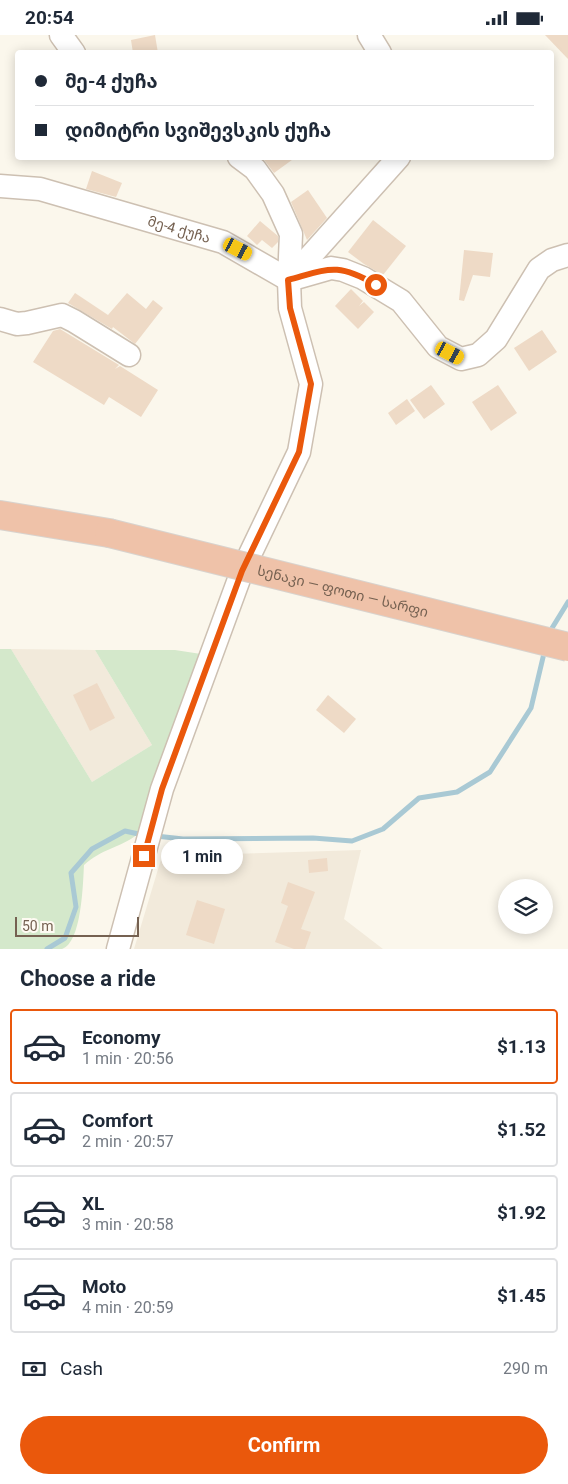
<!DOCTYPE html>
<html lang="en">
<head>
<meta charset="utf-8">
<style>
  :root { --surface:#fff; --page:#f6f6f7; --text:#1f2937; --muted:#747a83; --line:#e0e1e3; --accent:#ea580c }
  body { margin:0; font-family:Roboto,"Noto Sans Georgian",sans-serif; background:var(--page); color:var(--text); height:100vh; display:flex; flex-direction:column; font-size:19px; white-space:nowrap }
  * { box-sizing:border-box; margin:0 }
  p { font-size:16px; color:var(--muted) }
  .icon { flex:none; width:28px; height:28px; fill:none; stroke:currentColor; stroke-width:2; stroke-linecap:round; stroke-linejoin:round }
  .map { position:relative; height:914px; overflow:hidden }
  .drawer { display:flex; flex-direction:column; background:var(--surface); flex:1 }
  .drawer>* { flex:none }
  .top-card { position:absolute; left:15px; top:15px; width:539px; height:110px; border-radius:5px; box-shadow:0 2px 12px #0003; display:grid; align-content:center; height:110px; padding:0 20px; background:var(--surface) }
  .tools { position:absolute; left:498px; top:844px; display:grid; gap:10px }
  .tools a { display:grid; place-items:center; width:55px; height:55px; border-radius:50%; background:var(--surface); box-shadow:0 2px 12px #0003; font-size:25px }
  .scale { position:absolute; left:15px; bottom:12px; width:124px; box-sizing:border-box; padding-left:5px; border:2px solid #756151; border-top:0; font-size:14px; line-height:18px; white-space:nowrap; color:#756151; -webkit-text-stroke:4px #fefaf2; paint-order:stroke }
  .end { position:absolute; width:22px; height:22px; margin:-11px; border:6px solid #ea580c; background:#fff; box-shadow:0 0 0 2px #fff }
  .from { border-radius:50% }
  .bubble { position:absolute; height:35px; border-radius:18px; background:var(--surface); box-shadow:0 2px 12px #0003; font-size:16px; font-weight:700; line-height:35px; text-align:center }
  .car { position:absolute; width:15px; height:30px; margin:-15px -8px; border-radius:6px; box-shadow:0 0 4px 1px #0007; background:linear-gradient(#f5c518 24%,#345 0 40%,#f5c518 0 76%,#345 0 86%,#f5c518 0) }
  .top-card b { display:flex; align-items:center; gap:18px; height:48px; font-size:19px }
  .top-card b+b { border-top:1px solid var(--line) }
  .top-card i { width:12px; height:12px; background:var(--text) }
  ul { padding:0; list-style:none }
  li { display:flex; align-items:center; gap:15px; height:75px; margin:0 10px 8px; padding:0 10px; border:2px solid var(--line); border-radius:5px }
  li div { flex:1 }
  li b { display:block; font-size:19px }
  li em { font-style:normal; font-weight:700 }
  li.current { border-color:var(--accent) }
  li>.icon { width:45px; height:45px; stroke-width:1.5 }
  h2 { padding:0 20px; font-size:22px; line-height:60px }
  .pay { display:flex; align-items:center; gap:12px; height:55px; padding:0 20px; font-size:19px }
  .pay p { margin-inline-start:auto }
  .cta { display:flex; gap:10px; margin-top:auto; padding:10px 20px }
  .cta a { flex:1; height:58px; border-radius:30px; background:var(--accent); color:#fff; font-size:20px; font-weight:700; line-height:58px; text-align:center }
  .status { display:flex; justify-content:space-between; align-items:center; height:35px; padding:0 25px; background:var(--surface); direction:ltr }
  .status svg { height:14px; fill:currentColor }
  .map>svg:first-child { display:block }
  .residential { fill:#f2eadb }
  .green { fill:#d4e8cb }
  .lines { fill:none; stroke-linecap:round; stroke-linejoin:round }
  .stream { stroke:#a9c9d4; stroke-width:5 }
  .building { fill:#eedac6 }
  .minor-casing { stroke:#cdc0b2; stroke-width:25 }
  .highway-casing { stroke:#d8d3ce; stroke-width:30 }
  .minor { stroke:#fff; stroke-width:22 }
  .highway { stroke:#efc2a9; stroke-width:28 }
  .highway-bridge-casing { stroke:#d8d3ce; stroke-width:30; stroke-linecap:butt }
  .highway-bridge { stroke:#efc2a9; stroke-width:28 }
  .route { stroke:#ea580c; stroke-width:6 }
  .labels { text-anchor:middle; dominant-baseline:central; stroke-width:4; stroke-linejoin:round; paint-order:stroke }
  .street-label { font-size:14px; fill:#756151; stroke:#fefaf2 }
</style>
</head>
<body>
<div class="status"><b>20:54</b><svg viewBox="0 0 49 12"><path d="M0 12V9h3v3zM5 12V6h3v6zM10 12V3h3v9zM15 12V0h3v12zM26 1h20v11H26zM47 4h2v5h-2z"/></svg></div>
<div class="map">
<svg width="568" height="914" viewBox="0 0 568 914">
  <rect width="100%" height="100%" fill="#fbf7ec"/>
  <!-- residential -->
  <g class="residential">
    <polygon points="11,614 95,615 152,710 92,747"/>
    <polygon points="361,815 344,884 383,914 134,914 162,821"/>
  </g>
  <!-- green -->
  <path class="green" d="M0 614H11L92 747 152 710 95 615H175L201 619 138 799C120 813 101 814 84 830 83 848 82 908 62 914 53 914 12 914 0 914Z"/>
  <g class="lines">
    <!-- stream -->
    <g class="stream">
      <polyline points="549,598 568,567"/>
      <polyline points="156,801 183,804 313,803 352,806 383,794 419,763 457,757 490,737 531,673 545,614"/>
      <polyline points="47,914 65,903 76,872 71,838 92,814 125,796 143,800"/>
    </g>
  </g>
  <!-- building -->
  <g class="building">
    <polygon points="155,0 158,18 133,18 131,5"/>
    <polygon points="545,0 568,0 568,24"/>
    <polygon points="262,122 296,122 274,138"/>
    <polygon points="92,136 122,148 116,162 86,154"/>
    <polygon points="308,155 327,183 307,205 291,167"/>
    <polygon points="373,185 406,211 383,240 364,229 348,217"/>
    <polygon points="260,186 278,201 278,207 272,213 262,205 257,210 247,201"/>
    <polygon points="464,215 493,218 490,242 473,240 464,266 459,265"/>
    <polygon points="351,254 363,266 359,271 364,267 374,277 358,294 335,271"/>
    <polygon points="75,258 108,280 127,258 146,274 153,265 163,273 135,309 113,292 112,294 68,268"/>
    <polygon points="60,294 119,330 115,334 120,331 158,355 141,382 109,362 104,370 33,327 53,296"/>
    <polygon points="542,295 557,317 529,336 514,313"/>
    <polygon points="431,350 445,369 424,384 410,365"/>
    <polygon points="498,350 517,378 491,396 472,367"/>
    <polygon points="407,364 415,376 396,390 388,378"/>
    <polygon points="97,648 115,683 90,696 73,660"/>
    <polygon points="328,660 356,684 344,698 316,675"/>
    <polygon points="327,823 328,836 309,838 308,825"/>
    <polygon points="288,847 315,857 301,894 311,897 305,914 294,914 275,907 288,871 281,868"/>
    <polygon points="197,865 225,874 214,909 186,900"/>
  </g>
  <g class="lines">
    <defs>
      <g id="minor">
        <polyline points="61,0 74,18"/>
        <polyline points="369,0 380,18"/>
        <path id="s1" d="M0 151 40 154 223 207 289 245 331 233 343 235 363 243 401 266 438 312 461 324 478 320 496 304 539 234 552 225 568 220"/>
        <polyline points="289,245 399,122"/>
        <polyline points="0,284 17,289 27,288 62,280 74,286 129,320"/>
        <polyline points="118,914 162,754 242,536 299,417 311,349 290,273 289,245 291,199 273,159 255,134 239,122"/>
      </g>
      <polyline id="highway" points="0,480 109,498"/>
    </defs>
    <!-- minor casing -->
    <use href="#minor" class="minor-casing"/>
    <!-- highway casing -->
    <use href="#highway" class="highway-casing"/>
    <!-- minor -->
    <use href="#minor" class="minor"/>
    <!-- highway -->
    <use href="#highway" class="highway"/>
    <defs>
      <g id="highway-bridge">
        <path id="s2" d="M109 498 568 612"/>
      </g>
    </defs>
    <!-- highway-bridge casing -->
    <use href="#highway-bridge" class="highway-bridge-casing"/>
    <!-- highway-bridge -->
    <use href="#highway-bridge" class="highway-bridge"/>
  </g>
  <g class="lines">
    <!-- route -->
    <path class="route" d="M144 821 162 754 242 536 299 417 311 349 290 273 288 245C329 234 337 227 376 250"/>
  </g>
  <g class="labels">
    <!-- street labels -->
    <g class="street-label">
      <text stroke="none"><textPath href="#s1" startOffset="185">მე-4 ქუჩა</textPath></text>
      <text stroke="none"><textPath href="#s2" startOffset="241">სენაკი — ფოთი — სარფი</textPath></text>
    </g>
  </g>
</svg>
<div class="tools">
<a><svg class="icon" aria-label="layers" viewBox="0 0 24 24"><path d="M12 4l9 5-9 5-9-5zM3 14l9 5 9-5"/></svg></a>
</div>
<div class="scale">50 m</div>
<i class="end from" style="left:376px;top:250px"></i>
<i class="end" style="left:144px;top:821px"></i>
<div class="bubble" style="left:161px;top:804px;width:82px">1 min</div>
<i class="car" style="left:238px;top:214px;rotate:117deg"></i>
<i class="car" style="left:450px;top:318px;rotate:118deg"></i>
<div class="top-card">
<b><i class="from"></i>მე-4 ქუჩა</b>
<b><i></i>დიმიტრი სვიშევსკის ქუჩა</b>
</div>
</div>
<section class="drawer">
<h2>Choose a ride</h2>
<ul>
<li class="current"><svg class="icon" aria-label="car" viewBox="0 0 24 24"><path d="M5 17H2v-5l4-1 3-4h7l3 4 3 1v5h-3M9 17h6M6 11h13"/><circle cx="7" cy="17" r="2"/><circle cx="17" cy="17" r="2"/></svg><div><b>Economy</b><p>1 min · 20:56</p></div><em>$1.13</em></li>
<li><svg class="icon" aria-label="car" viewBox="0 0 24 24"><path d="M5 17H2v-5l4-1 3-4h7l3 4 3 1v5h-3M9 17h6M6 11h13"/><circle cx="7" cy="17" r="2"/><circle cx="17" cy="17" r="2"/></svg><div><b>Comfort</b><p>2 min · 20:57</p></div><em>$1.52</em></li>
<li><svg class="icon" aria-label="car" viewBox="0 0 24 24"><path d="M5 17H2v-5l4-1 3-4h7l3 4 3 1v5h-3M9 17h6M6 11h13"/><circle cx="7" cy="17" r="2"/><circle cx="17" cy="17" r="2"/></svg><div><b>XL</b><p>3 min · 20:58</p></div><em>$1.92</em></li>
<li><svg class="icon" aria-label="car" viewBox="0 0 24 24"><path d="M5 17H2v-5l4-1 3-4h7l3 4 3 1v5h-3M9 17h6M6 11h13"/><circle cx="7" cy="17" r="2"/><circle cx="17" cy="17" r="2"/></svg><div><b>Moto</b><p>4 min · 20:59</p></div><em>$1.45</em></li>
</ul>
<div class="pay"><svg class="icon" aria-label="cash" viewBox="0 0 24 24"><path d="M3 7h18v10H3z"/><circle cx="12" cy="12" r="2"/></svg>Cash<p>290 m</p></div>
<div class="cta"><a>Confirm</a></div>
</section>
</body>
</html>
